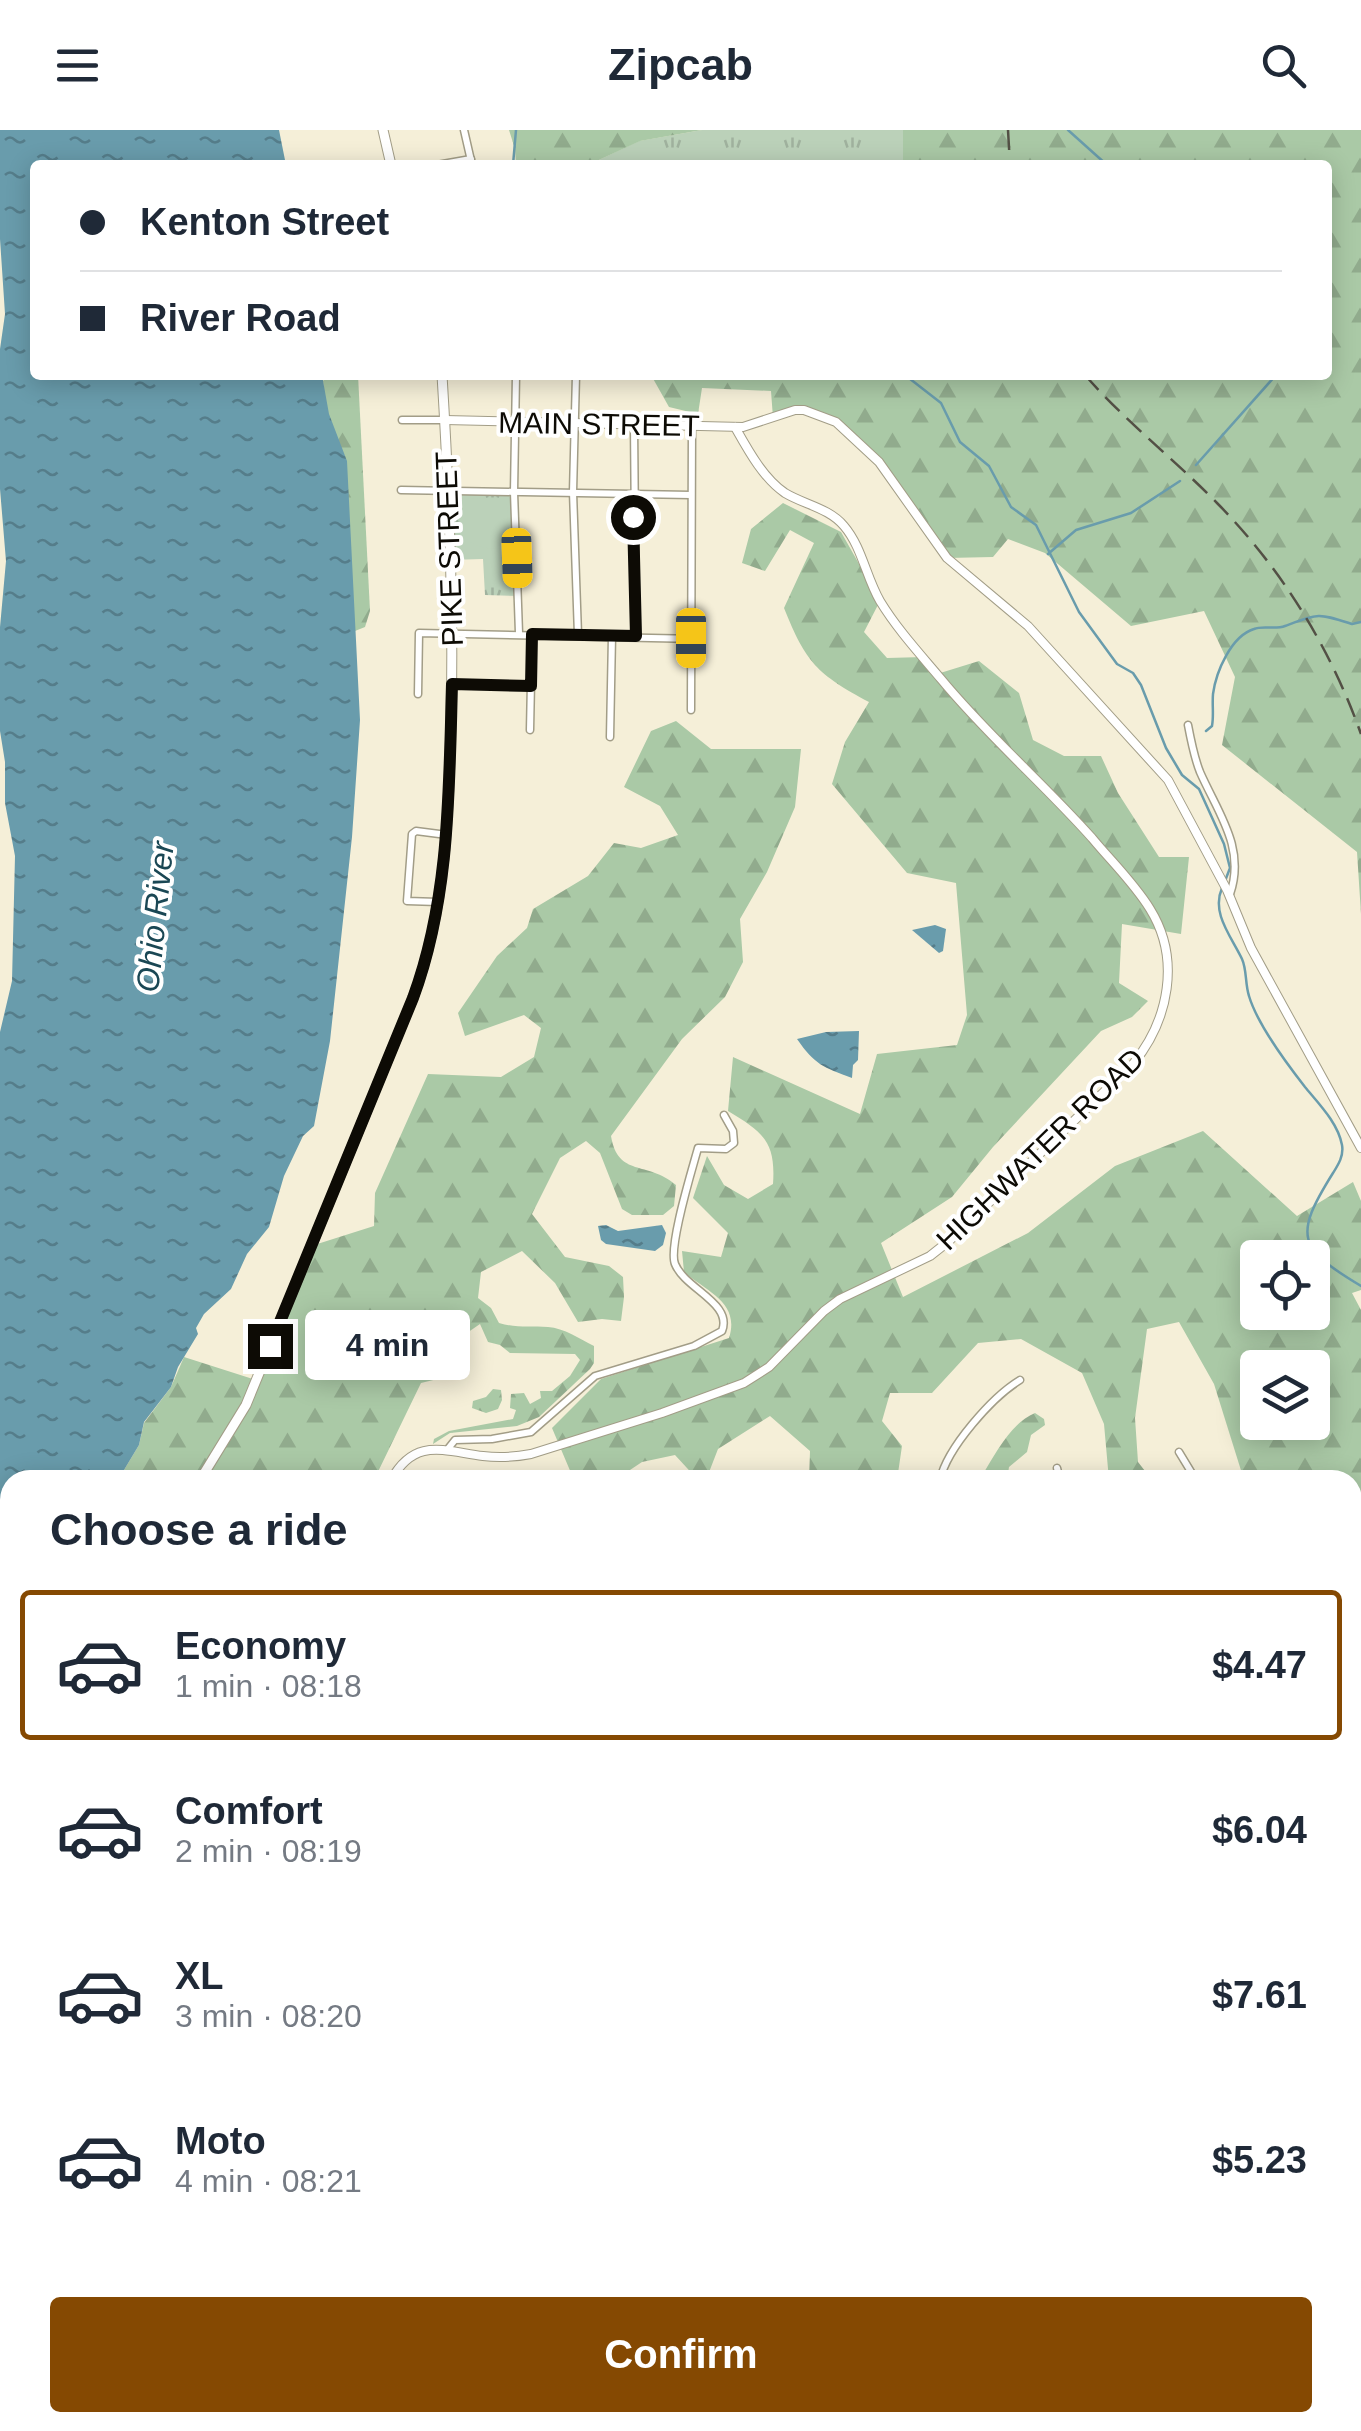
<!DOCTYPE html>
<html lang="en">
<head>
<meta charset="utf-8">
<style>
  :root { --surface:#fff; --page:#f6f6f7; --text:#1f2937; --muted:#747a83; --line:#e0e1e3; --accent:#854902 }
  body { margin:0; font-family:Helvetica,sans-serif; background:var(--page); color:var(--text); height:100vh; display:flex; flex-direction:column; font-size:38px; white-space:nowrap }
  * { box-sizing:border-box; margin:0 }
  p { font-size:32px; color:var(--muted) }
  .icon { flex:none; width:55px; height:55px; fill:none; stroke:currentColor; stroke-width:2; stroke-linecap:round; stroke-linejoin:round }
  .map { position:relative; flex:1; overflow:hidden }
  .sheet { position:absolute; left:0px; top:1340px; width:1362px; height:962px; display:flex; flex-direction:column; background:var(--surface); border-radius:30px 30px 0 0; box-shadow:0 5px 25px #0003 }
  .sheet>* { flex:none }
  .guide { position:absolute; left:30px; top:30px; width:1302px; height:220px; border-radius:10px; box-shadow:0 5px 25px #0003; display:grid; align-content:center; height:220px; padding:0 50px; background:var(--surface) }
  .buttons { position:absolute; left:1240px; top:1110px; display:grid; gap:20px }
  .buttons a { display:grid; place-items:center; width:90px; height:90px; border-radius:10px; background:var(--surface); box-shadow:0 5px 25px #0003; font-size:50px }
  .end { position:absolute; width:45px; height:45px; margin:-22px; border:12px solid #0d0b05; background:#fff; box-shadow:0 0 0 5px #fff }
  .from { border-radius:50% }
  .bubble { position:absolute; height:70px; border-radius:10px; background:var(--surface); box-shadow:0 5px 25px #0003; font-size:32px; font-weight:700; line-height:70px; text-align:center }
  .car { position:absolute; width:30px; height:60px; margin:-30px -15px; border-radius:12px; box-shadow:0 0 8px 2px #0007; background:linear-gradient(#f5c518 24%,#345 0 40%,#f5c518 0 76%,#345 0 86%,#f5c518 0) }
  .guide b { display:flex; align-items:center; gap:35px; height:95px; font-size:38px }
  .guide b+b { border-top:2px solid var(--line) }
  .guide i { width:25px; height:25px; background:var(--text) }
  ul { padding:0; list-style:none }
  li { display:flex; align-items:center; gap:30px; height:150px; margin:0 20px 15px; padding:0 30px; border:5px solid transparent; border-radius:10px }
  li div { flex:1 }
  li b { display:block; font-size:38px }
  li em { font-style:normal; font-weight:700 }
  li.on { border-color:var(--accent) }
  li>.icon { width:90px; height:90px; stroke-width:1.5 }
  h2 { padding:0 50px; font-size:45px; line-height:120px }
  .primary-button { display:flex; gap:20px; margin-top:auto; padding:20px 50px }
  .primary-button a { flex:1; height:115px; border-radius:10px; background:var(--accent); color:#fff; font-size:40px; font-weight:700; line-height:115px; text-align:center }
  header { display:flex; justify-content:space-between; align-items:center; height:130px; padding:0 50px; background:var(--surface); font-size:45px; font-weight:700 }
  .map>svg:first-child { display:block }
  .grass { fill:url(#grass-tufts) }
  .forest { fill:url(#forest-firs); fill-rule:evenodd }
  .pitch { fill:#bbd1b9 }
  .water { fill:url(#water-ripples) }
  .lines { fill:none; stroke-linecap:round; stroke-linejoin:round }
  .stream { stroke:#699cac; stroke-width:2.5 }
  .minor-casing { stroke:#a29d87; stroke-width:9 }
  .tertiary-casing { stroke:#a29d87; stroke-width:10 }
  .secondary-casing { stroke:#a29d87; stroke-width:11 }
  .minor { stroke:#fff; stroke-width:6 }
  .tertiary { stroke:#fff; stroke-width:8 }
  .secondary { stroke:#fff; stroke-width:9 }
  .rail { stroke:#535045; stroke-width:2.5; stroke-dasharray:20 10; stroke-linecap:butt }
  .route { stroke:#0d0b05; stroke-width:12 }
  .labels { text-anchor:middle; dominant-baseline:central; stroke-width:8; stroke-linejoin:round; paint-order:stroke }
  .street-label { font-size:30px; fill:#0d0b05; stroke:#fff }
  .water-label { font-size:32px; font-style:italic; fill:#1a4754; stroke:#fff }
</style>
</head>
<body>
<header><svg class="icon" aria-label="menu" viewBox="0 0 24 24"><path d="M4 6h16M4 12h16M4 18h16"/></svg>Zipcab<svg class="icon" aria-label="search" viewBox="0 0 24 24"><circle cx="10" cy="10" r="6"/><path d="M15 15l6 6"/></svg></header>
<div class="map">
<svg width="1361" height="2301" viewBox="0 0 1361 2301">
  <defs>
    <pattern id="grass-tufts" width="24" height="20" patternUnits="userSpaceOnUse" patternTransform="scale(2.5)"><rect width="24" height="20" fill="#bbd1b9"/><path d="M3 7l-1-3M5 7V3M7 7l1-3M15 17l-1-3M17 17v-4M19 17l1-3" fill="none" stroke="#a0b29e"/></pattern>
    <pattern id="forest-firs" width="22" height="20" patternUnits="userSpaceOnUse" patternTransform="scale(2.5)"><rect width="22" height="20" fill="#aac9a6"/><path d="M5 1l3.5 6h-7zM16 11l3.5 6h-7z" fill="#91ab8d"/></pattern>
    <pattern id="water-ripples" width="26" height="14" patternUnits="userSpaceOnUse" patternTransform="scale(2.5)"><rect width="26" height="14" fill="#699cac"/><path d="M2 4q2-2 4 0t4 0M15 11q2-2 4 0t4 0" fill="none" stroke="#557d8a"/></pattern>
  </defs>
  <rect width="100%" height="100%" fill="#f5efd8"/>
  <!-- grass -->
  <g class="grass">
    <polygon points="702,0 903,0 903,35 588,35 639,11"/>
    <polygon points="448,360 514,362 518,466 485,465 483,429 450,430"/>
  </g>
  <!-- forest -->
  <g class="forest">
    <polygon points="509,0 702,0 640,11 588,35 516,35 515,19"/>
    <polygon points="903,0 1361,0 1361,784 1357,722 1222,615 1235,547 1204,481 1131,496 1045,423 1008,409 993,427 947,428 879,332 836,292 795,280 773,288 771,261 702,258 698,284 669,277 651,245 1328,245 1328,35 903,35"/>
    <polygon points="327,245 358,245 370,481 365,497 350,503 323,251"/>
    <path d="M783 373 841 402 880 471 864 502 887 528 924 527 937 544 979 531 1019 563 1033 610 1064 626H1101L1118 663 1159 727H1189L1181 804 1122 794 1119 853 1148 871 1132 887 1101 901 993 1017 952 1067 881 1113 903 1167 1028 1103 1115 1036 1203 1001 1297 1086 1353 1052 1361 1071V1160L1352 1163 1361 1180V1473H1353L1352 1350H1244L1214 1254 1179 1192 1147 1199 1135 1288 1138 1332 1152 1350H1109L1104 1294 1082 1243 1021 1209 978 1213 932 1263H890L882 1291 902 1316 897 1350H809L810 1321 770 1286 718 1319 706 1350H698L675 1325 642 1332 615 1350H574L552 1298 601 1249 729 1208C740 1173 709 1163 684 1142L682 1121 721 1127 728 1103 693 1068 707 1026 724 1055 748 1069 773 1054C776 1012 763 1002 728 981L733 927 860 984 877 924 957 915 967 885 956 753 907 743 832 654 845 612 869 572C817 544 806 533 784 478L814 413 790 400 765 441 742 433 751 399ZM1258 1128H1312V1182H1258ZM1258 1238H1312V1292H1258Z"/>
    <path d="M676 591 711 619H801L795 677 767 742 740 789 743 832 725 867 682 909 611 1006C618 1048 647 1030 676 1055L674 1076 663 1085H632L622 1079 600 1023 586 1011 560 1028 532 1084 565 1127 609 1136 623 1147 624 1167 621 1191 602 1189 578 1192 555 1153 522 1121 481 1142 478 1168 491 1178 499 1193C516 1198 531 1196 548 1197 564 1198 580 1209 594 1216V1233L590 1239 539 1287 517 1296 450 1303 433 1314 434 1309 449 1301 513 1289 516 1280 510 1278 511 1264 524 1263 530 1274 541 1268 540 1261H552L570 1246 580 1230 575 1224 510 1223 500 1215 488 1212 480 1194 464 1205 466 1220 458 1244 421 1253 374 1350H118L139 1315 144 1293 171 1257 184 1227 256 1250 311 1116 374 1096 375 1063 428 944 501 947 534 927 541 898 524 885 465 906 458 883 497 826 527 798 533 779 588 746 614 713 641 718 678 705 660 676 624 657 651 601Z"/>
    <polygon points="493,1259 501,1260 502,1270 498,1279 486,1283 472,1278 473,1271 486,1267"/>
    <path d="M1035 1283 1044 1289 1045 1295 1031 1305 1027 1322 1009 1337 1007 1350H984L983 1344C995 1324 1012 1292 1035 1283Z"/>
    <polygon points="10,1605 10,2039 0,2039 0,1627"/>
    <polygon points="1353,1664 1361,1664 1361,1725 1353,1724"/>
    <polygon points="1361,1803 1361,1874 1360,1874 1353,1865 1352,1829 1358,1822 1357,1804"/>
    <polygon points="10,2208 10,2292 130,2293 126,2301 0,2301 0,2226"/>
    <polygon points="1353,2231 1361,2233 1361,2293 1342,2301 1195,2301 1185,2296 1176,2301 1089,2301 1090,2296 1102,2292 1352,2292"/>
  </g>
  <!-- pitch -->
  <path class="pitch" d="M457 368 500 369 507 375 508 419C466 420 458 409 457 368Z"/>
  <!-- water -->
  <g class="water">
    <polygon points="0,0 279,0 286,35 35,35 35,245 322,245 329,284 347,331 360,590 352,707 330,911 314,996 303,1006 284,1046 269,1097 247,1124 231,1159 204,1184 196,1198 198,1204 178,1237 171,1257 144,1292 139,1315 118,1350 10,1350 10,1605 0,1627 0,902 12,851 15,726 5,673 5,632 0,601 0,497 6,431 0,359 0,219 5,184 0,109"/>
    <polygon points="935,795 946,799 943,821 939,823 912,800"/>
    <path d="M859 901 858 930 853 935 852 948C823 937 815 935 797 909L826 902Z"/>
    <polygon points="606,1095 618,1101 662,1095 666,1103 663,1115 655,1121 606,1114 601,1110 598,1096"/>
  </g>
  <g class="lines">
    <!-- stream -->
    <g class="stream">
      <polyline points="1068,0 1107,35"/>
      <polyline points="513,35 516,0"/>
      <polyline points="905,245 941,273 960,312 989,336 1011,377 1036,395 1079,482 1117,534 1133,543 1141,555 1166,618 1182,645 1199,659 1224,714 1230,738 1225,751"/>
      <polyline points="1196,335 1276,245"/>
      <polyline points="1048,424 1076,400 1131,383 1180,351"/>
      <path d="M1206 601 1212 596C1214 585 1212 575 1213 564 1216 542 1231 506 1254 499 1263 495 1275 500 1285 496 1320 483 1317 483 1352 494L1361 492"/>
      <path d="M1222 758C1211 783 1231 806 1242 829 1247 840 1245 854 1249 866 1257 893 1287 934 1305 957 1319 974 1338 993 1342 1015 1344 1026 1338 1035 1333 1043 1293 1107 1298 1118 1361 1156"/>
    </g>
    <defs>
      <g id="minor">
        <polyline points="464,0 472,35"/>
        <polyline points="437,35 471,29"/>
        <polyline points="516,245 514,362 519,503"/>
        <polyline points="576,245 573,362 578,505"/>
        <polyline points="402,290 445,290"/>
        <polyline points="634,295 636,506"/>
        <polyline points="401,360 691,365"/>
        <polyline points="452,554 531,556"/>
        <polyline points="418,564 419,503 699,509"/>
        <polyline points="691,580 692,296"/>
        <path d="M1188 595C1191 611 1194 627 1200 642 1218 683 1246 718 1230 764"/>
        <polyline points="530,600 532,504"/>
        <polyline points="610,607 612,506"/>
        <polyline points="438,772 407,771 412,704 416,701 447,705"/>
        <path d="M447 1320 455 1310 492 1309 531 1302 595 1246 694 1216 722 1201C733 1173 685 1159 675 1134 668 1117 692 1040 698 1018L726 1019 734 1013 733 1001 724 985"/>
        <polyline points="1179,1322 1196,1350"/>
        <polyline points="1057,1338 1060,1350"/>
        <polyline points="761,1350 761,1349"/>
        <path d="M940 1350C947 1318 992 1267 1020 1250"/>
        <polyline points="1352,1513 1361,1519"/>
        <polyline points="1352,1598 1361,1569"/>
        <polyline points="1352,1614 1361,1628"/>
        <polyline points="1352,1740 1361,1751"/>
        <polyline points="1352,1952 1361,1946"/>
        <polyline points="1352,2098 1361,2101"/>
        <polyline points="1352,2196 1361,2197"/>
        <polyline points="423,2292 427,2301"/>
        <polyline points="711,2292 714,2301"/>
        <polyline points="794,2292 806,2301"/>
        <polyline points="922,2292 964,2297 989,2292"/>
        <polyline points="1050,2292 1054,2301"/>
        <polyline points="184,2301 190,2292"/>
        <polyline points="292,2301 293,2292"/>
        <polyline points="638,2301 647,2292"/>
        <polyline points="883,2301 890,2292"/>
      </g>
      <g id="tertiary">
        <polyline points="445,290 743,297 795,280 804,280 836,292 879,332 947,428 1028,496 1168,650 1227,760 1251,818 1361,1018"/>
        <path d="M391 1350C415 1307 443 1321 483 1326 499 1328 515 1327 531 1324L662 1283 744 1253 769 1237 824 1181 840 1169 930 1126 949 1111 1133 934C1169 890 1181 829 1150 779 1134 753 1111 731 1092 708 1043 653 987 605 941 549 920 524 897 499 880 471 866 447 862 417 844 396 829 378 805 375 785 363 763 348 748 320 735 297"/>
        <polyline points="1352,1803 1361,1802"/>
        <polyline points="505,2301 505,2292"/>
      </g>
      <g id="secondary">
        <polyline points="383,0 391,35"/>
        <path d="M200 1350 246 1275 413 868C446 779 449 683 451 589 454 474 449 359 442 245"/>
        <polyline points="0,1811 10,1769"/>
      </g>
    </defs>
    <!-- minor casing -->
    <use href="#minor" class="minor-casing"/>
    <!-- tertiary casing -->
    <use href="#tertiary" class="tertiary-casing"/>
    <!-- secondary casing -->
    <use href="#secondary" class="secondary-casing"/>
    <!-- minor -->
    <use href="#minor" class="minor"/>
    <!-- tertiary -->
    <use href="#tertiary" class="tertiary"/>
    <!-- secondary -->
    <use href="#secondary" class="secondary"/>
    <!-- rail -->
    <g class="rail">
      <polyline points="1008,0 1010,35"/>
      <path d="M1085 245C1125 291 1174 329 1217 373 1281 438 1330 517 1361 604"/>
    </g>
  </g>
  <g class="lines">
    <!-- route -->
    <path class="route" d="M270 1216 413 868C450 768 449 660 452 554L531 556 532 504 636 506 633 387"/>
  </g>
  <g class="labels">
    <!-- street labels -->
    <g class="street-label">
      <text transform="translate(599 294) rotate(1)">MAIN STREET</text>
      <text transform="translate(449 419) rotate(-92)">PIKE STREET</text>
      <text transform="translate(1040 1019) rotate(-44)">HIGHWATER ROAD</text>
    </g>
    <!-- water labels -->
    <g class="water-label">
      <text transform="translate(155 787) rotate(-84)">Ohio River</text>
    </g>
  </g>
</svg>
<div class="buttons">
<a><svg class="icon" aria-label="locate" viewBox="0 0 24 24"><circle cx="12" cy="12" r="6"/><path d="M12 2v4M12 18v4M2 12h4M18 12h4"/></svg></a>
<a><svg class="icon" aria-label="layers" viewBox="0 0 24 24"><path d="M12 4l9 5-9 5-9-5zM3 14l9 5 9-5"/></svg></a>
</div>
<i class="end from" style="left:633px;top:387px"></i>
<i class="end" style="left:270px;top:1216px"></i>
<div class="bubble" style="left:305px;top:1180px;width:165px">4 min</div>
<i class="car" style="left:517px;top:428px;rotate:178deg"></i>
<i class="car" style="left:691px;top:508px;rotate:180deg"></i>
<div class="guide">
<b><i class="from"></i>Kenton Street</b>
<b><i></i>River Road</b>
</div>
<section class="sheet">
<h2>Choose a ride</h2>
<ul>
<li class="on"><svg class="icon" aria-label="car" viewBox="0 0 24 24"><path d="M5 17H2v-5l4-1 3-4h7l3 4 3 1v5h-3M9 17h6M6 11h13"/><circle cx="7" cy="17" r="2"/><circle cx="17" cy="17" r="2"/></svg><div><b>Economy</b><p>1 min · 08:18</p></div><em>$4.47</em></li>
<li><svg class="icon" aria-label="car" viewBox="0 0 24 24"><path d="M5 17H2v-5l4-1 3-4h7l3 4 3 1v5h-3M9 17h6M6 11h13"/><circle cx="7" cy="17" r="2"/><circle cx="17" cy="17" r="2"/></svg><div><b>Comfort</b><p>2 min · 08:19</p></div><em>$6.04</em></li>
<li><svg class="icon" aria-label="car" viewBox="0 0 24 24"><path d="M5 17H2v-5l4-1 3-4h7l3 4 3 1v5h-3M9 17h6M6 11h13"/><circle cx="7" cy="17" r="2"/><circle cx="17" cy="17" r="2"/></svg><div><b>XL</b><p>3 min · 08:20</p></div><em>$7.61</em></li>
<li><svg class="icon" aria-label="car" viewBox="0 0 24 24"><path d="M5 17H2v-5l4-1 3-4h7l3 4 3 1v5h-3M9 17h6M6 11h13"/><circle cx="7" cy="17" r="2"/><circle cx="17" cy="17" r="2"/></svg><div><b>Moto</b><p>4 min · 08:21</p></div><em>$5.23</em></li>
</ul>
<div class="primary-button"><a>Confirm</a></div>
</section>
</div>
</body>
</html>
